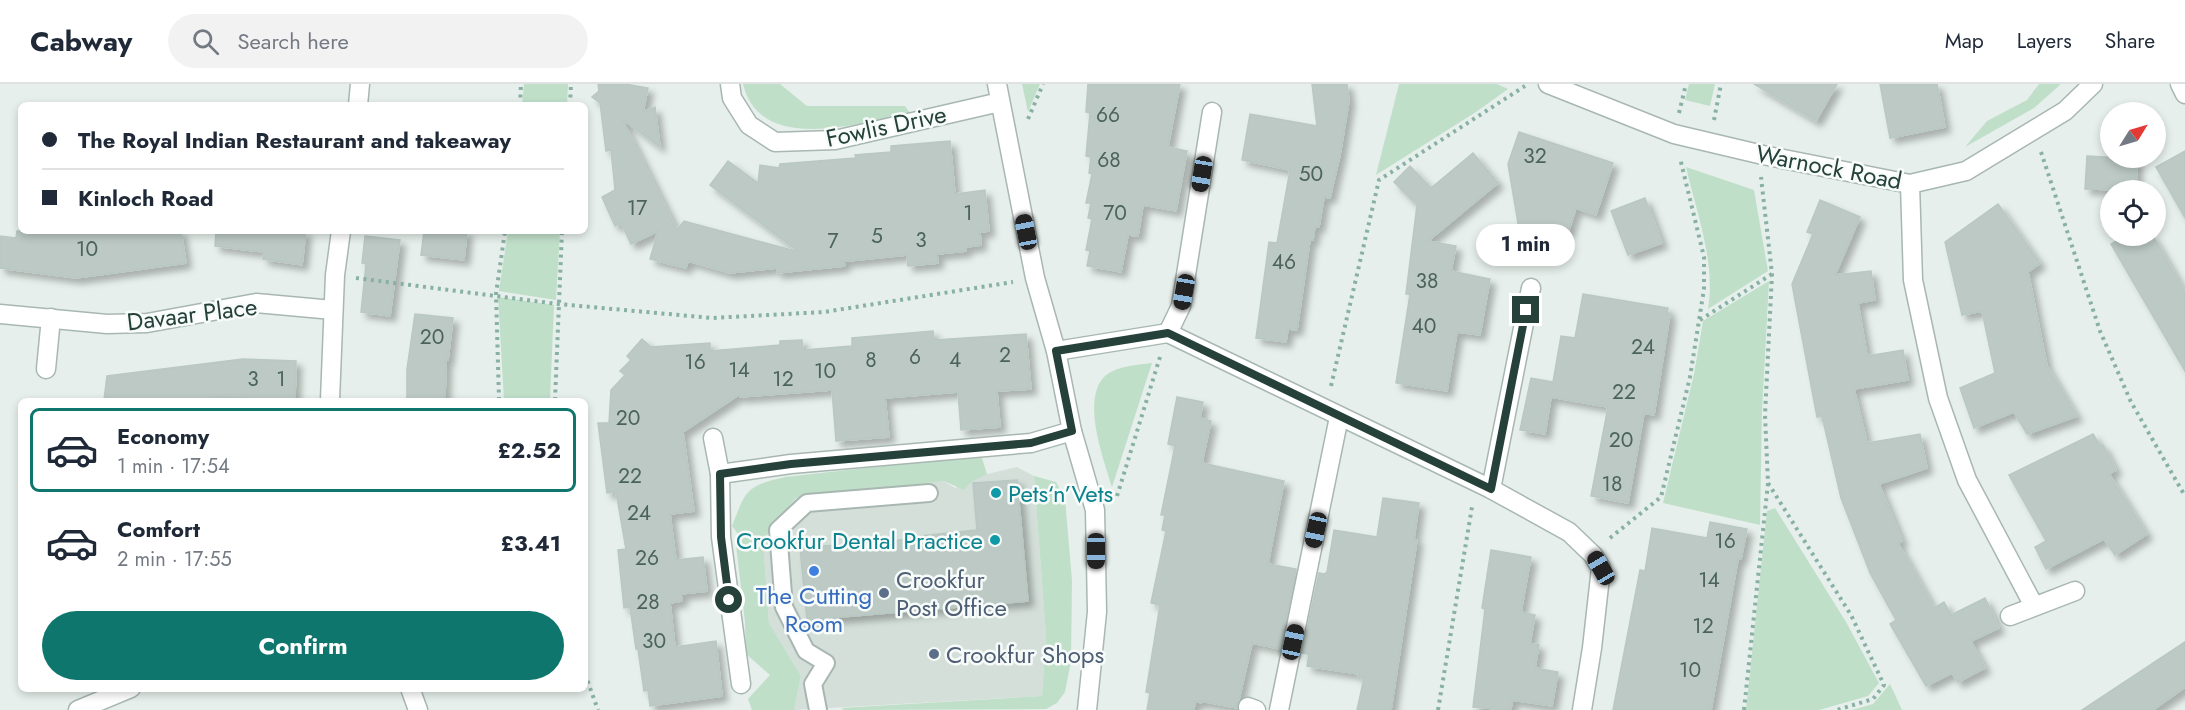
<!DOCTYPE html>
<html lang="en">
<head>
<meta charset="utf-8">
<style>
  :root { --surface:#fff; --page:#f2f2f3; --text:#1f2937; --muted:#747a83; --line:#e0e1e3; --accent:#0f766e }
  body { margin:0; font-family:Jost,sans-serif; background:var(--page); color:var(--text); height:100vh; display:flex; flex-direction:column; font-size:22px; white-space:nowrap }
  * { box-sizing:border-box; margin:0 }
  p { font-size:20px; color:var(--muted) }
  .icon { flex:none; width:33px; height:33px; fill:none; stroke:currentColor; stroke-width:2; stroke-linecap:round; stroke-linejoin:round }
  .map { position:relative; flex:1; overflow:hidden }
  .side { position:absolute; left:18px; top:314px; width:570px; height:294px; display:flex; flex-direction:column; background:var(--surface); border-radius:9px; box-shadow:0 3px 9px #0003 }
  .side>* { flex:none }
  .guide { position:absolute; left:18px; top:18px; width:570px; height:132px; border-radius:9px; box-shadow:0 3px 9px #0003; display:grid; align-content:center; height:132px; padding:0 24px; background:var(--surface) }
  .needle { width:39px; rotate:53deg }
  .tools { position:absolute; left:2100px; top:18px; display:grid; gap:12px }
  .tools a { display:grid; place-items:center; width:66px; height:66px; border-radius:50%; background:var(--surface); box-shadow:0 3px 9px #0003; font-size:30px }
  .end { position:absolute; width:27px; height:27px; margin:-14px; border:8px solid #25413a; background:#fff; box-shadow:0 0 0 3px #fff }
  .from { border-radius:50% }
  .bubble { position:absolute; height:42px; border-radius:21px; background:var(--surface); box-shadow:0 3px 9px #0003; font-size:20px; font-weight:700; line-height:42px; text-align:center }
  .car { position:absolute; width:18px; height:36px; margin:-18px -9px; border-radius:8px; box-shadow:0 0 4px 2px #0007; background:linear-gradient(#222 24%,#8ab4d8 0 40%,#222 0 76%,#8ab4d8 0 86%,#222 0) }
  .guide b { display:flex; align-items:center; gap:21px; height:57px; font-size:22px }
  .guide b+b { border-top:2px solid var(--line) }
  .guide i { width:15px; height:15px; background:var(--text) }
  ul { padding:10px 0 0; list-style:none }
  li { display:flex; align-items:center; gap:18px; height:84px; margin:0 12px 9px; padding:0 12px; border:3px solid transparent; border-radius:9px }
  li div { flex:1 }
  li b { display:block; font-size:22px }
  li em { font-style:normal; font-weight:700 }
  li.on { border-color:var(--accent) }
  li>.icon { width:54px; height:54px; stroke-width:1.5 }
  .primary-button { display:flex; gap:12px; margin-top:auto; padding:12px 24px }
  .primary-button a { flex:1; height:69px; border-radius:36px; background:var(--accent); color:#fff; font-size:24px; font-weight:700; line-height:69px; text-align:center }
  header { display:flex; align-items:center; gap:36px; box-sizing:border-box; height:84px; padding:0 30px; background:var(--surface); border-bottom:2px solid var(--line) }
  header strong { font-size:28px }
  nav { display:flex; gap:33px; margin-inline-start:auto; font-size:21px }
  .search { width:420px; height:54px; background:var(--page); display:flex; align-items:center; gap:15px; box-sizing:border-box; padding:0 21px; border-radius:33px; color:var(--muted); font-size:22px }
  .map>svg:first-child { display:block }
  .built { fill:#d4dfda }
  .green { fill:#c0dfc9 }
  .building { fill:#bcc9c4; stroke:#b9c8c2; stroke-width:1.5; filter:url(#shadow) }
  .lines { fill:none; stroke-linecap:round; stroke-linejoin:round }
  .service-casing { stroke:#a8b7b2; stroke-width:20 }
  .minor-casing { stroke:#a8b7b2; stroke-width:21 }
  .path { stroke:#88b1a4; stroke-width:4; stroke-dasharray:3 4.5; stroke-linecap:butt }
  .service { stroke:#fff; stroke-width:16 }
  .minor { stroke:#fff; stroke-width:18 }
  .route { stroke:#25413a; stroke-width:8 }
  .culture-dot { fill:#0f9aa8; stroke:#f7fbf9; stroke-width:2 }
  .shop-dot { fill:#3f7fe0; stroke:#f7fbf9; stroke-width:2 }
  .service-dot { fill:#5c6f8a; stroke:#f7fbf9; stroke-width:2 }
  .labels { text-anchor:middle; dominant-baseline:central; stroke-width:5; stroke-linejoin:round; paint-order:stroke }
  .number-label { font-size:21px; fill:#4b635c }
  .street-label { font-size:24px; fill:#25413a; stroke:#f7fbf9 }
  .culture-label { font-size:24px; fill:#0d838f; stroke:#f7fbf9; text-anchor:start }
  .service-label { font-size:24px; fill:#4e5e75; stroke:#f7fbf9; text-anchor:start }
  .shop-label { font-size:24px; fill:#366cbe; stroke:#f7fbf9 }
</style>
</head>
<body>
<header>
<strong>Cabway</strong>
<div class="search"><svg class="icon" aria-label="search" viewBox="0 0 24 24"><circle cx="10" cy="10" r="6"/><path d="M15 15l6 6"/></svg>Search here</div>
<nav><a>Map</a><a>Layers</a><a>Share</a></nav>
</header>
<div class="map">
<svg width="2185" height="626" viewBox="0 0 2185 626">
  <defs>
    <filter id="shadow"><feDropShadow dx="5.5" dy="5.5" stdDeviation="3" flood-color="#0004"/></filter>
  </defs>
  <rect width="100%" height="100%" fill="#e6efeb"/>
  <!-- built -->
  <polygon class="built" points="1017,383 1034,392 1046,552 1042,612 794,626 801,592 769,539 763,457 795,413 944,397 955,404 983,391"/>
  <!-- green -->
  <g class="green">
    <polygon points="524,0 568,0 567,21 522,21"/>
    <path d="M743 0H780L807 22H905L910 29C860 39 760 71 743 0Z"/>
    <polygon points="1022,0 1040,0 1028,28"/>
    <polygon points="1399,0 1497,0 1508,5 1476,28 1376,91"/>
    <polygon points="1689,0 1715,0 1710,22 1685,16"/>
    <polygon points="2039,0 2061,0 2034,24 1965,63 1987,37 2027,16"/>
    <path d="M1686 83 1754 106 1768 187 1708 225C1716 179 1696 127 1686 83Z"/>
    <polygon points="508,147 560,147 556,216 499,207"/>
    <polygon points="1769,197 1762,327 1760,441 1663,419 1694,290 1703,237"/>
    <polygon points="498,213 554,221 550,316 504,316"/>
    <path d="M1152 279 1112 403C1104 376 1082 319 1103 294 1114 282 1137 281 1152 279Z"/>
    <path d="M981 371 987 390 971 398 964 406 944 397 795 414 763 457 769 539 801 592 794 626H752L748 615 770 591 746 570 745 538 736 461 741 454 732 442C746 406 746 402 785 393Z"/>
    <polygon points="1034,392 1056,398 1065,415 1072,496 1071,577 1065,608 1057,619 1046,625 844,626 841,624 1042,612 1046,552"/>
    <polygon points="1775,424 1846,538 1879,599 1868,612 1819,626 1746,626 1767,427"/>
    <polygon points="1890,600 1902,626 1852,626 1873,620"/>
  </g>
  <!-- building -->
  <g class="building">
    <polygon points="598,0 625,0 648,4 643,28 655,23 660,63 622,35 677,146 684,137 799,168 710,101 728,77 758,99 760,81 779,84 780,80 856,74 855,71 891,68 891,62 950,57 955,110 985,106 989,147 980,148 981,161 966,163 966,167 937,170 938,179 908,182 907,171 838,178 845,180 844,182 777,189 777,184 730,189 688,177 686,184 650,175 658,147 631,160 621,139 615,142 602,113 615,106 611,66 606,67 600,19 592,13 599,7"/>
    <polygon points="1088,0 1180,0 1168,63 1187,67 1176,127 1143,121 1138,152 1128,151 1121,188 1087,182 1090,167 1086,166 1092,135 1088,134 1091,119 1086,119 1092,90 1089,89 1091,73 1086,72 1090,29 1086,28"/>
    <polygon points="1312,0 1347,0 1349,17 1340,71 1330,114 1324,113 1319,143 1315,142 1313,156 1310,156 1297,246 1288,245 1286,258 1256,254 1269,158 1277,159 1290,86 1242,76 1250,30 1317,42"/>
    <polygon points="1754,0 1837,0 1816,37"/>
    <polygon points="1880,0 1937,0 1945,43 1890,54"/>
    <polygon points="1519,48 1613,79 1596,131 1576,124 1568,149 1545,141 1519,145 1508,80"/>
    <polygon points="2185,67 2185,134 2156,83"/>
    <polygon points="1473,69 1498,99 1428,157 1456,162 1451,187 1490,195 1480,251 1457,248 1447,307 1396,299 1410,210 1406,210 1417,121 1394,98 1410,82 1431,104"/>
    <polygon points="2087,72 2137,75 2136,106 2085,105"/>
    <polygon points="1645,114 1662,159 1628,171 1611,127"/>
    <polygon points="1820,116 1860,133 1835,191 1871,187 1875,216 1858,219 1867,272 1903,266 1908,296 1854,305 1867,359 1920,350 1927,384 1879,400 1902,457 1898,459 1934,524 1944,518 1951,531 1985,514 1999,544 1971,557 1985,584 1958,598 1952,589 1926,602 1890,540 1896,536 1870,489 1841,414 1822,332 1817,333 1792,200 1813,150 1807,148"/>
    <polygon points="1998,120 2040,179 2028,188 2047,282 2077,332 2027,350 2014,328 1974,344 1960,304 1995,289 1982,227 1962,231 1945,158"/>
    <polygon points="17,147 181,147 186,179 76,194 0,184 0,152 16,154"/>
    <polygon points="216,147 306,147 302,181 263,175 264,168 215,162"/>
    <polygon points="424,147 467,147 464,176 421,171"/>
    <polygon points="365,152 400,156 390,232 361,228 366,180 362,179"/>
    <polygon points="2126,152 2153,152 2185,208 2185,287 2111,160"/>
    <polygon points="1583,210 1668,224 1667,229 1670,230 1654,331 1644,329 1628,419 1591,412 1608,323 1551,313 1545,350 1520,346 1531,294 1553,298 1561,252 1575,254"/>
    <polygon points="415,230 453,234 448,276 446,276 445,316 407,316 407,285"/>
    <polygon points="933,247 934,256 1026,250 1031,305 997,307 1000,343 961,346 958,308 885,314 889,353 836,357 832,306 740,313 740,310 683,348 694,427 670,430 676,476 703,473 707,507 681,510 682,517 670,519 675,563 716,557 722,612 650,622 648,606 644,607 638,565 636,565 630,523 624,524 618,466 626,465 616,408 607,409 598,339 609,339 611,306 625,291 620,287 631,276 627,272 642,255 651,263 710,259 710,267 780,261 780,257 802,256 803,266 852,262 852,254"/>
    <polygon points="243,275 296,277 295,316 214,313 215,316 104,316 107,292"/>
    <polygon points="1177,313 1203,318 1200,334 1211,337 1202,379 1284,397 1268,480 1296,485 1280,565 1252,559 1237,624 1201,617 1201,619 1195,617 1194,626 1147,626 1150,609 1146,608 1160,521 1151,519 1166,447 1162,446 1165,431 1161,431 1175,362 1168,360"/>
    <polygon points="2093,350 2100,362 2103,361 2116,386 2109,390 2147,450 2115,471 2104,455 2046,485 2035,463 2046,457 2009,391"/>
    <polygon points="1017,396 1028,517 807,536 800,464 911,455 911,453 977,446 973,399"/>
    <polygon points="1383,414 1419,419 1414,455 1417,456 1391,626 1357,626 1364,594 1358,593 1359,590 1307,582 1309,570 1302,569 1319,489 1324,490 1327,488 1334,446 1377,453"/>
    <polygon points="1710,438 1747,445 1741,475 1738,475 1711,626 1613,626 1640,486 1645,487 1652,444 1707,454"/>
    <polygon points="1491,466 1531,473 1521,528 1535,531 1530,560 1539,561 1535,584 1558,588 1552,622 1512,616 1511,626 1473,623 1485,525 1482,524"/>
    <polygon points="2185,558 2185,603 2153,626 2082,626"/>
  </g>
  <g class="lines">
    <defs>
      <polyline id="service" points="818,626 813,600 826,579 806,567 784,523 778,446 807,419 929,409"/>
      <g id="minor">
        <polyline points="730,0 732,14 749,41 775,58 835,56 1000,18"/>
        <polyline points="997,0 1035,194 1056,267 1072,347 1095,426 1097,528 1087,626"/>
        <polyline points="1548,0 1674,50 1763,71 1910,100 1966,87 2065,27 2093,0"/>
        <polyline points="2180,0 2185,10"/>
        <polyline points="358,21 360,0"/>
        <polyline points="1910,100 1913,196 1938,314 1967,396 2034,522"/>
        <polyline points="0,230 107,240 147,239 256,219 333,226"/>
        <polyline points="1168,249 1181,222 1212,28"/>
        <polyline points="1056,267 1168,249 1491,405 1569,448 1593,471 1601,484 1592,564 1582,626"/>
        <polyline points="46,285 51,234"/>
        <polyline points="330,316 335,191 341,147"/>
        <polyline points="713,354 720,390 721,453 741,600"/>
        <polyline points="720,390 791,380 1031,359 1072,347"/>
        <polyline points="1491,405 1531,204"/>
        <polyline points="2010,532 2075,507"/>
        <polyline points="410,604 418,626"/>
        <polyline points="1248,623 1256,626"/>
        <polyline points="78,626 131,604"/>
        <polyline points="1279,626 1339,333"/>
      </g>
    </defs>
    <!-- service casing -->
    <use href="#service" class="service-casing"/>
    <!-- minor casing -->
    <use href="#minor" class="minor-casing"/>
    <!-- path -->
    <g class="path">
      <polyline points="520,21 521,0"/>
      <polyline points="570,21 571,0"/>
      <polyline points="1679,29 1686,0"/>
      <polyline points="1028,35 1043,0"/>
      <polyline points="1714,36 1721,0"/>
      <polyline points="2041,68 2100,247 2131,318 2185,412"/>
      <polyline points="356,194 558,220 712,234 824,228 1013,198"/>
      <polyline points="1700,236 1772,190"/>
      <polyline points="1331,302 1379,96 1525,2"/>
      <polyline points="499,316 496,210 505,147"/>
      <polyline points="555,316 562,147"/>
      <polyline points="1768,399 1851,531 1884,601 1873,615 1837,626"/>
      <polyline points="1117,412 1160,273"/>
      <polyline points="1610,454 1661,413 1690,293 1704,205 1704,173 1680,74"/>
      <polyline points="585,590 598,626"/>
      <polyline points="1438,626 1472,423"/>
      <polyline points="1744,626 1768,399 1765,331 1772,190 1761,93"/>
    </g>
    <!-- service -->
    <use href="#service" class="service"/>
    <!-- minor -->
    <use href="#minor" class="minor"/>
  </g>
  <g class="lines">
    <!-- route -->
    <polyline class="route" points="729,516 721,453 720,390 791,380 1031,359 1072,347 1056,267 1168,249 1491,405 1526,226"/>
  </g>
  <!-- markers -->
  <g class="culture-dot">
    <circle cx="996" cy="409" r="6"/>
    <circle cx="995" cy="456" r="6"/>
  </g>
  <circle class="shop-dot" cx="814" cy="487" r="6"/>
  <g class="service-dot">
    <circle cx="884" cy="509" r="6"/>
    <circle cx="934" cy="570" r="6"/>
  </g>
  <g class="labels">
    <!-- number labels -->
    <g class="number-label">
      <text x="1108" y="31">66</text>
      <text x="1535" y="72">32</text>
      <text x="1109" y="76">68</text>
      <text x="1311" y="90">50</text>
      <text x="637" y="124">17</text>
      <text x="968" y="129">1</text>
      <text x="1115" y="129">70</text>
      <text x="877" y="152">5</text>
      <text x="921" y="156">3</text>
      <text x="833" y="157">7</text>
      <text x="87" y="165">10</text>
      <text x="1284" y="178">46</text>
      <text x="1427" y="197">38</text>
      <text x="1424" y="242">40</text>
      <text x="432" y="253">20</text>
      <text x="1643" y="263">24</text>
      <text x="1005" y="271">2</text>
      <text x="915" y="273">6</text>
      <text x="871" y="276">8</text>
      <text x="955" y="276">4</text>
      <text x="695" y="278">16</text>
      <text x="739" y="286">14</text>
      <text x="825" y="287">10</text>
      <text x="253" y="295">3</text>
      <text x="281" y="295">1</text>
      <text x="783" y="295">12</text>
      <text x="1624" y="308">22</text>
      <text x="628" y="334">20</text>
      <text x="1621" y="356">20</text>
      <text x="630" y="392">22</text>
      <text x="1612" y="400">18</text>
      <text x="639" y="429">24</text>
      <text x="1725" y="457">16</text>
      <text x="647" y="474">26</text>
      <text x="1709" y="496">14</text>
      <text x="648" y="518">28</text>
      <text x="1703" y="542">12</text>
      <text x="654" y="557">30</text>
      <text x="1690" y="586">10</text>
    </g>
    <!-- street labels -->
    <g class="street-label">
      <text transform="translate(886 42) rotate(-12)">Fowlis Drive</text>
      <text transform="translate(1829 83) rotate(11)">Warnock Road</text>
      <text transform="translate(192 230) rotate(-7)">Davaar Place</text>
    </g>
    <!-- culture labels -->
    <g class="culture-label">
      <text x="1008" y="409">Pets‘n’Vets</text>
      <text x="983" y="456" text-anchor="end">Crookfur Dental Practice</text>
    </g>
    <!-- service labels -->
    <g class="service-label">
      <text x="896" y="495">Crookfur<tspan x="896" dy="28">Post Office</tspan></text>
      <text x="946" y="570">Crookfur Shops</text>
    </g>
    <!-- shop labels -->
    <g class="shop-label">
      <text x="814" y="511">The Cutting<tspan x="814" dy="28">Room</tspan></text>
    </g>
  </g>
</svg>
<div class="tools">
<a><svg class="needle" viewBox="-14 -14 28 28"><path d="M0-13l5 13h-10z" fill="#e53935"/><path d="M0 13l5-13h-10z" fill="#747a83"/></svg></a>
<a><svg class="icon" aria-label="locate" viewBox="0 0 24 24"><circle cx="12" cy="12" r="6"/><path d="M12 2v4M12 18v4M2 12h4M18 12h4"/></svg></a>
</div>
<i class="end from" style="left:729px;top:516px"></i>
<i class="end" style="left:1526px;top:226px"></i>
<div class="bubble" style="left:1476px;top:140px;width:99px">1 min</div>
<i class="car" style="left:1202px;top:90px;rotate:189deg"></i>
<i class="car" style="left:1026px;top:148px;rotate:349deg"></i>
<i class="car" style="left:1184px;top:208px;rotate:190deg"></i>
<i class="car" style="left:1316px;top:446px;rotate:192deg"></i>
<i class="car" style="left:1096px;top:467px;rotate:180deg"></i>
<i class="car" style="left:1601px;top:484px;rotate:330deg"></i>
<i class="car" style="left:1293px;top:558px;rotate:12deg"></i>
<div class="guide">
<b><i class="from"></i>The Royal Indian Restaurant and takeaway</b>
<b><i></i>Kinloch Road</b>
</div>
<section class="side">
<ul>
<li class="on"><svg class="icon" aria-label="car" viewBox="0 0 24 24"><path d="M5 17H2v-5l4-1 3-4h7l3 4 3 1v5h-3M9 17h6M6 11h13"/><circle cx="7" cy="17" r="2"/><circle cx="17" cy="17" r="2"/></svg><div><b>Economy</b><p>1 min · 17:54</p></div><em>£2.52</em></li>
<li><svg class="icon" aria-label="car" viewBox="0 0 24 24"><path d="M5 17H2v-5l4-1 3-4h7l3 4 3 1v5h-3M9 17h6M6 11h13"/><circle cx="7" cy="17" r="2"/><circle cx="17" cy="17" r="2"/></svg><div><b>Comfort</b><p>2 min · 17:55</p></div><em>£3.41</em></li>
</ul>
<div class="primary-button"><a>Confirm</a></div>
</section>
</div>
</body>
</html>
